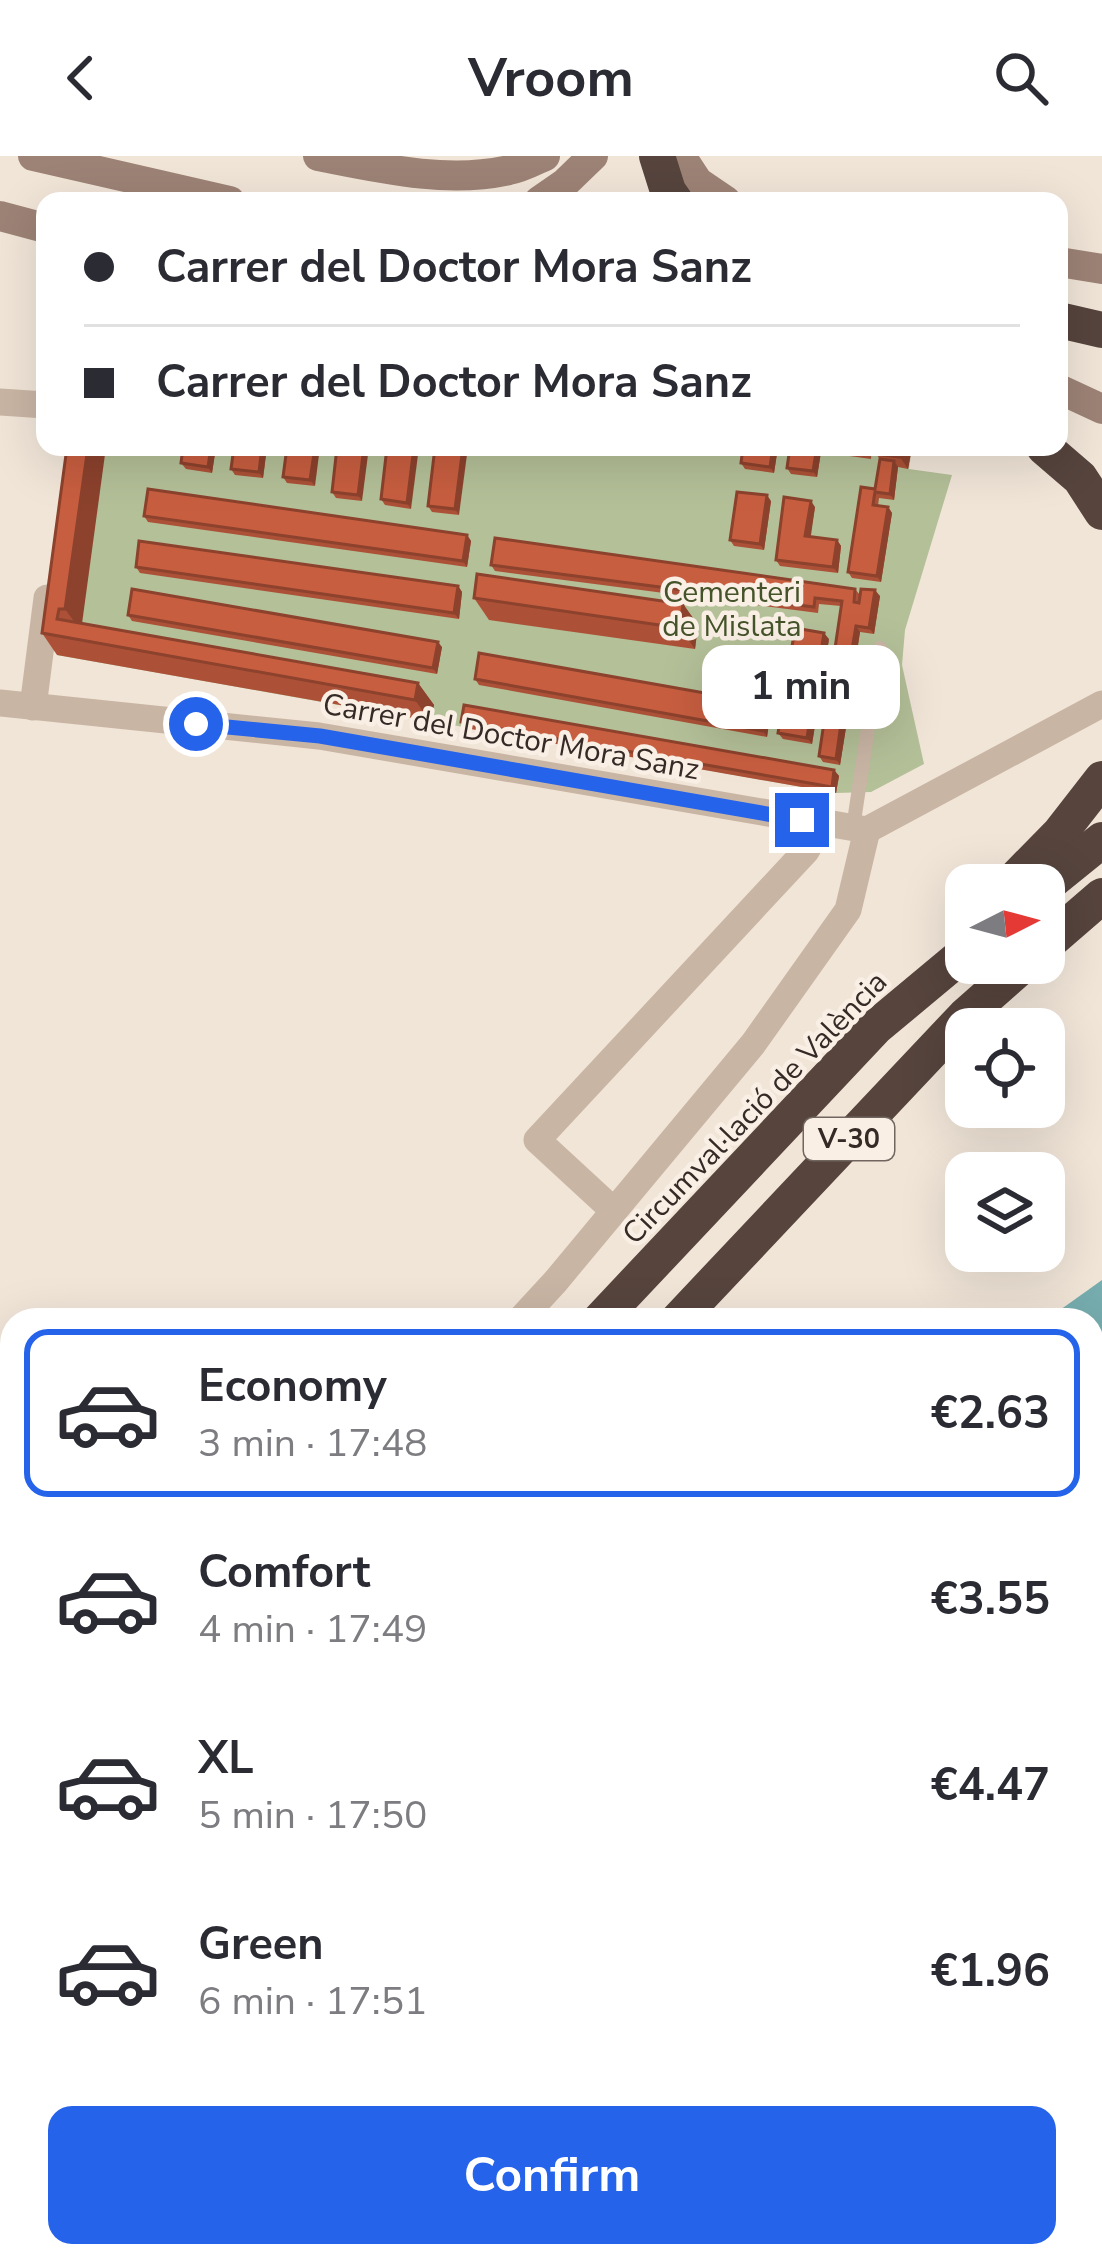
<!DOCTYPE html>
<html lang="en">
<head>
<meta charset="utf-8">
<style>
  :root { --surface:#fff; --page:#f7f7f7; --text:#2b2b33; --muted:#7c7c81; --line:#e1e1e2; --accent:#2563eb }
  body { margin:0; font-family:"Nunito Sans",sans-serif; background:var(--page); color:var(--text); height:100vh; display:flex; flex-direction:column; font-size:45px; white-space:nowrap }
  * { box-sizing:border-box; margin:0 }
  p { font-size:39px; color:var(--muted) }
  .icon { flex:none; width:66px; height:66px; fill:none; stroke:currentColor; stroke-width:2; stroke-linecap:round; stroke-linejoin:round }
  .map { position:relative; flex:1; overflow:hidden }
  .sheet { position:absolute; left:0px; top:1152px; width:1104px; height:960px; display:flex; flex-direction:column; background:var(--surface); border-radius:36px 36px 0 0; box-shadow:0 12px 48px #0002 }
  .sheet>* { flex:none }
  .hud { position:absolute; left:36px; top:36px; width:1032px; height:264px; border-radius:24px; box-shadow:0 12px 48px #0002; display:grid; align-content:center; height:264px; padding:0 48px; background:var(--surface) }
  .needle { width:78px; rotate:84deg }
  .controls { position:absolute; left:945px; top:708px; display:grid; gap:24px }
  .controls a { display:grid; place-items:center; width:120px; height:120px; border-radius:24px; background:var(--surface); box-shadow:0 12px 48px #0002; font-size:60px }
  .end { position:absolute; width:54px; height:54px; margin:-27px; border:15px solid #2563eb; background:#fff; box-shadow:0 0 0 6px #fff }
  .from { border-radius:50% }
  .bubble { position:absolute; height:84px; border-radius:24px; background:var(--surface); box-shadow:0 12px 48px #0002; font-size:39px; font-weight:700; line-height:84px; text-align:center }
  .hud b { display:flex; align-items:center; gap:42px; height:114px; font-size:45px }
  .hud b+b { border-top:3px solid var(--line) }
  .hud i { width:30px; height:30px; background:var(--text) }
  ul { padding:21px 0 0; list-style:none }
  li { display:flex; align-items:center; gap:36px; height:168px; margin:0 24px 18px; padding:0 24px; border:6px solid transparent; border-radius:24px }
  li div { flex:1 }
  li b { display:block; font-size:45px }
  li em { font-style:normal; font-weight:700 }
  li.selected { border-color:var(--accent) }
  li>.icon { width:108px; height:108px; stroke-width:1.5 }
  .primary-button { display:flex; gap:24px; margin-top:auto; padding:24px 48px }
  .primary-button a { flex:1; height:138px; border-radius:24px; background:var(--accent); color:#fff; font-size:48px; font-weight:700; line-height:138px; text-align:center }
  header { display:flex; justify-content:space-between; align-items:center; height:156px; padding:0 48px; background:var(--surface); font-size:54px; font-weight:700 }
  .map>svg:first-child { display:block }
  .green { fill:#b4c098 }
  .water { fill:#77adaf }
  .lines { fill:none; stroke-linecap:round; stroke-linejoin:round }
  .lane { stroke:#c9b5a4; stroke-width:14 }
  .street { stroke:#c9b5a4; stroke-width:27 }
  .secondary { stroke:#9d8376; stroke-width:30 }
  .highway { stroke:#56443d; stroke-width:36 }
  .wall { fill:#ac5137 }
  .shaded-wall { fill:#8c422d }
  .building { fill:#c85e40; stroke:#8c422d; stroke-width:3 }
  .route { stroke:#2563eb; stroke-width:15 }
  .labels { text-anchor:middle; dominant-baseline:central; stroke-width:9; stroke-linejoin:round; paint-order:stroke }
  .shield { fill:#f9efe5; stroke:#70655f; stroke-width:3 }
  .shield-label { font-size:27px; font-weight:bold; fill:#352a26 }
  .park-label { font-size:30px; fill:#45532a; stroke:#f9efe5 }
  .street-label { font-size:30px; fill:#352a26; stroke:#f9efe5 }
</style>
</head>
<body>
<header><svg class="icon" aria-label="back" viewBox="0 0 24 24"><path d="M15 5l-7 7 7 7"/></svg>Vroom<svg class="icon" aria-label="search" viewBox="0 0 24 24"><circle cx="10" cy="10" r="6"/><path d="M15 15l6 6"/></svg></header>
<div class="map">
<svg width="1102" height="2112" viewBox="0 0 1102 2112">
  <rect width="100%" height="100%" fill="#f1e5d8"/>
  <!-- green -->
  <polygon class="green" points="85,291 912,291 909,313 952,319 905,474 902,509 924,608 871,636 836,637 57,499"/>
  <!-- water -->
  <g class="water">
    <polygon points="1102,1124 1102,2008 1092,2015 1092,1164 1046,1164"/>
    <polygon points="12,1901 12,2100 973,2100 956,2112 0,2112 0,1910"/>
  </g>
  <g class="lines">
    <!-- lane -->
    <polyline class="lane" points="853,672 880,492"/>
    <!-- street -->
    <g class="street">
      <polyline points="0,246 45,249"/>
      <polyline points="0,547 319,580 867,674"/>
      <polyline points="33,551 47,442"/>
      <polyline points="867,674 1102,548"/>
      <polyline points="614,1055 537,984 806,695 822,667"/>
      <polyline points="520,1164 555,1126 753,888 848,754 867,674"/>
      <polyline points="0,1531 12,1522"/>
    </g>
    <!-- secondary -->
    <g class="secondary">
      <polyline points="33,0 230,45"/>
      <path d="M318 0C379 12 447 28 509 14 521 12 534 5 545 0"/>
      <polyline points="681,0 698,26 726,45"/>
      <polyline points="539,45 565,27 593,0"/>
      <polyline points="0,60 45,72"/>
      <polyline points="1059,106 1102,113"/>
      <polyline points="1059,233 1102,253"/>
    </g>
    <!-- highway -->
    <g class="highway">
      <polyline points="657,0 668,35 675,45"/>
      <polyline points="1059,164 1102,174"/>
      <polyline points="1044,291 1080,322 1102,356"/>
      <polyline points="1009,729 1060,677 1102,623"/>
      <polyline points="1044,731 1102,684"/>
      <polyline points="1044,790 1102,740"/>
      <polyline points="600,1164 876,871 966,796"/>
      <polyline points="678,1164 965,860 1025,807"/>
      <polyline points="0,1633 12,1624"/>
      <polyline points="0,1721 12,1713"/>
    </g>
  </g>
  <!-- wall -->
  <g class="wall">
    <polygon points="67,291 82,467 418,527 434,549 430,565 57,499 42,477"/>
    <polygon points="216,291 212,317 186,313 181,307"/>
    <polygon points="267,291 263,322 235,319 231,313"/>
    <polygon points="287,291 315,330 287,327 283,321"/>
    <polygon points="337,291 362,345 336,342 332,336"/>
    <polygon points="387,291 411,353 385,349 381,343"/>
    <polygon points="435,291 459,359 432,356 428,350"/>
    <polygon points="743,291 778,291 774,317 745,313 741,307"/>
    <polygon points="790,291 872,291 871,303 821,296 817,321 791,318 787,312"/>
    <polygon points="877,291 912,291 908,313 898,311 894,344 879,342 878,350 888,351 892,357 881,426 852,422 848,416 875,333 880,303 876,298"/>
    <polygon points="771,345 764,394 734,390 730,384"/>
    <polygon points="815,351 810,381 837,384 841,390 838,417 780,410 776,404"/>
    <polygon points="144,360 467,379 471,385 467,411 148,366"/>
    <polygon points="491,409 855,433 860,439 880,440 874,478 860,476 854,511 865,513 869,519 864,555 849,553 840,609 823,606 819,600 841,450 819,448 818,457 495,415"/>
    <polygon points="136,411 458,430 462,436 459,463 140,417"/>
    <polygon points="474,442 683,448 698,469 695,493 489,464"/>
    <polygon points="128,459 442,491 437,518 132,465"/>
    <polygon points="829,483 812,588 783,583 778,577"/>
    <polygon points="475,523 771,554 767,581 479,529"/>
    <polygon points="461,566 834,614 839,620 836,637 465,572"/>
  </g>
  <!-- shaded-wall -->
  <g class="shaded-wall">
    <polygon points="88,291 106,291 81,475 65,453"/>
    <polygon points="211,291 216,291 212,317 208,311"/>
    <polygon points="262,291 267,291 263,322 259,316"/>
    <polygon points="315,291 320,291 315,330 310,324"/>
    <polygon points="364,291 369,291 362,345 358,339"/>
    <polygon points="414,291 419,291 411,353 407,347"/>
    <polygon points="463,291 468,291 459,359 455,353"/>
    <polygon points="773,291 778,291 774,317 770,311"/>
    <polygon points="818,291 821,296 817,321 813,315"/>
    <polygon points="902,291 912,291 908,313 900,301"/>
    <polygon points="894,305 898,311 894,344 890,338"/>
    <polygon points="767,339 771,345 764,394 760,388"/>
    <polygon points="811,345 815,351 810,386 805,380"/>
    <polygon points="888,351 892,357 881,426 877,420"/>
    <polygon points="467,379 471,385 467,411 463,405"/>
    <polygon points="837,384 841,390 838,417 833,411"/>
    <polygon points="458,430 462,436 459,463 454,457"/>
    <polygon points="875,434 880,440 874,478 869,472"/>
    <polygon points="683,448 698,469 695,493 680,472"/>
    <polygon points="856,470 860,476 854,517 849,511"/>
    <polygon points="824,477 829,483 812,588 807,582"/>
    <polygon points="438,486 442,491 437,518 433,512"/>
    <polygon points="865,513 869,519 864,555 859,549"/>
    <polygon points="418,527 434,549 430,565 415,544"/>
    <polygon points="844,547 849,553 840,609 836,603"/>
    <polygon points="767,548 771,554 767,581 763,575"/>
    <polygon points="834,614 839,620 836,637 832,631"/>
  </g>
  <!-- building -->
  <g class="building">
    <polygon points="67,291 88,291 65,453 59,453 57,463 418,527 415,544 42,477"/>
    <polygon points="183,291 211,291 208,311 181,307"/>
    <polygon points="234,291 262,291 259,316 231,313"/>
    <polygon points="287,291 315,291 310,324 283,321"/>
    <polygon points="337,291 364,291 358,339 332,336"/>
    <polygon points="387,291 414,291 407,347 381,343"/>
    <polygon points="435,291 463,291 455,353 428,350"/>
    <polygon points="743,291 773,291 770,311 741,307"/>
    <polygon points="790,291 817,291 813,315 787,312"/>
    <polygon points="824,291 867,291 866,297"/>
    <polygon points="877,291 902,291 900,301 876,298"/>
    <polygon points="880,303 894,305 890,338 875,336 874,342 873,349 888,351 877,420 848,416 861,331 875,333"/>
    <polygon points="148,333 467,379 463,405 144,360"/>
    <polygon points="737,336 767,339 760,388 730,384"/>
    <polygon points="784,341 811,345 805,380 837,384 833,411 776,404"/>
    <polygon points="495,382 855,433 854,446 859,447 861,433 875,434 869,472 856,470 849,511 865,513 859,549 844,547 836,603 819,600 842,445 815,442 814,451 491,409"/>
    <polygon points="139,385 458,430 454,457 136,411"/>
    <polygon points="477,418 683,448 680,472 474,442"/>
    <polygon points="132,433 438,486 433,512 128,459"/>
    <polygon points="795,472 824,477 807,582 778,577"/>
    <polygon points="479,497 767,548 763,575 475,523"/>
    <polygon points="464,549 834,614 832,631 461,566"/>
  </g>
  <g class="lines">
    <!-- route -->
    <polyline class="route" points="196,568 320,580 802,664"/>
  </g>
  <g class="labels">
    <!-- shield labels -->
    <rect class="shield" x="804" y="962" width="90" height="42" rx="9"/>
    <g class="shield-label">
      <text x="849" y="983">V-30</text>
    </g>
    <!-- park labels -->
    <g class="park-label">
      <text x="732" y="436">Cementeri<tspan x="732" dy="34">de Mislata</tspan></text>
    </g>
    <!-- street labels -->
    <g class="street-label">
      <text transform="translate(511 581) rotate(10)">Carrer del Doctor Mora Sanz</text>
      <text transform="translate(755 952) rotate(-46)">Circumval·lació de València</text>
    </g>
  </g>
</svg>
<div class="controls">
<a><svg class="needle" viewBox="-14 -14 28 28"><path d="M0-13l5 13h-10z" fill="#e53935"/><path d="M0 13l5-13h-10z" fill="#7c7c81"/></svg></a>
<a><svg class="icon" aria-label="locate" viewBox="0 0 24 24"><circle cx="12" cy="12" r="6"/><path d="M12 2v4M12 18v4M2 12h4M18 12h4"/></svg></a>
<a><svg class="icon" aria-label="layers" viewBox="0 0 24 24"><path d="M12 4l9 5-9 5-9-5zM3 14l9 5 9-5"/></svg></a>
</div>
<i class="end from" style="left:196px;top:568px"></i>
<i class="end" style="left:802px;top:664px"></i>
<div class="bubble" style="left:702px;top:489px;width:198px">1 min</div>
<div class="hud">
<b><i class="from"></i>Carrer del Doctor Mora Sanz</b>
<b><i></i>Carrer del Doctor Mora Sanz</b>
</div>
<section class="sheet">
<ul>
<li class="selected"><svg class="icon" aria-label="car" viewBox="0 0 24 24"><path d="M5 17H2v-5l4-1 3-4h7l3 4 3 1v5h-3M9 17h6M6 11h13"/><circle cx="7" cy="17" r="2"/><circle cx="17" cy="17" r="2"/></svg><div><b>Economy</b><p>3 min · 17:48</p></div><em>€2.63</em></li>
<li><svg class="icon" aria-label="car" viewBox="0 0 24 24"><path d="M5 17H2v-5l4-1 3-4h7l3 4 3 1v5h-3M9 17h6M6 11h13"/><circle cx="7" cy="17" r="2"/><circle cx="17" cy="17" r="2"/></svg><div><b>Comfort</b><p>4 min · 17:49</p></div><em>€3.55</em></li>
<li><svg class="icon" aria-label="car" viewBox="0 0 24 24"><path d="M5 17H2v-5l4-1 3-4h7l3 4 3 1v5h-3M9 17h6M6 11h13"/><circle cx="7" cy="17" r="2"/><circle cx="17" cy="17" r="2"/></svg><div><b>XL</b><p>5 min · 17:50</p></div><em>€4.47</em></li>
<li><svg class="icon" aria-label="car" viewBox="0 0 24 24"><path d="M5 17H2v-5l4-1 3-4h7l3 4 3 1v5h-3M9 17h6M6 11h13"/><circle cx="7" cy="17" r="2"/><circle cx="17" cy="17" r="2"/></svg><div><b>Green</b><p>6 min · 17:51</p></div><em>€1.96</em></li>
</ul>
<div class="primary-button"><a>Confirm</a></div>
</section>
</div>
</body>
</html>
